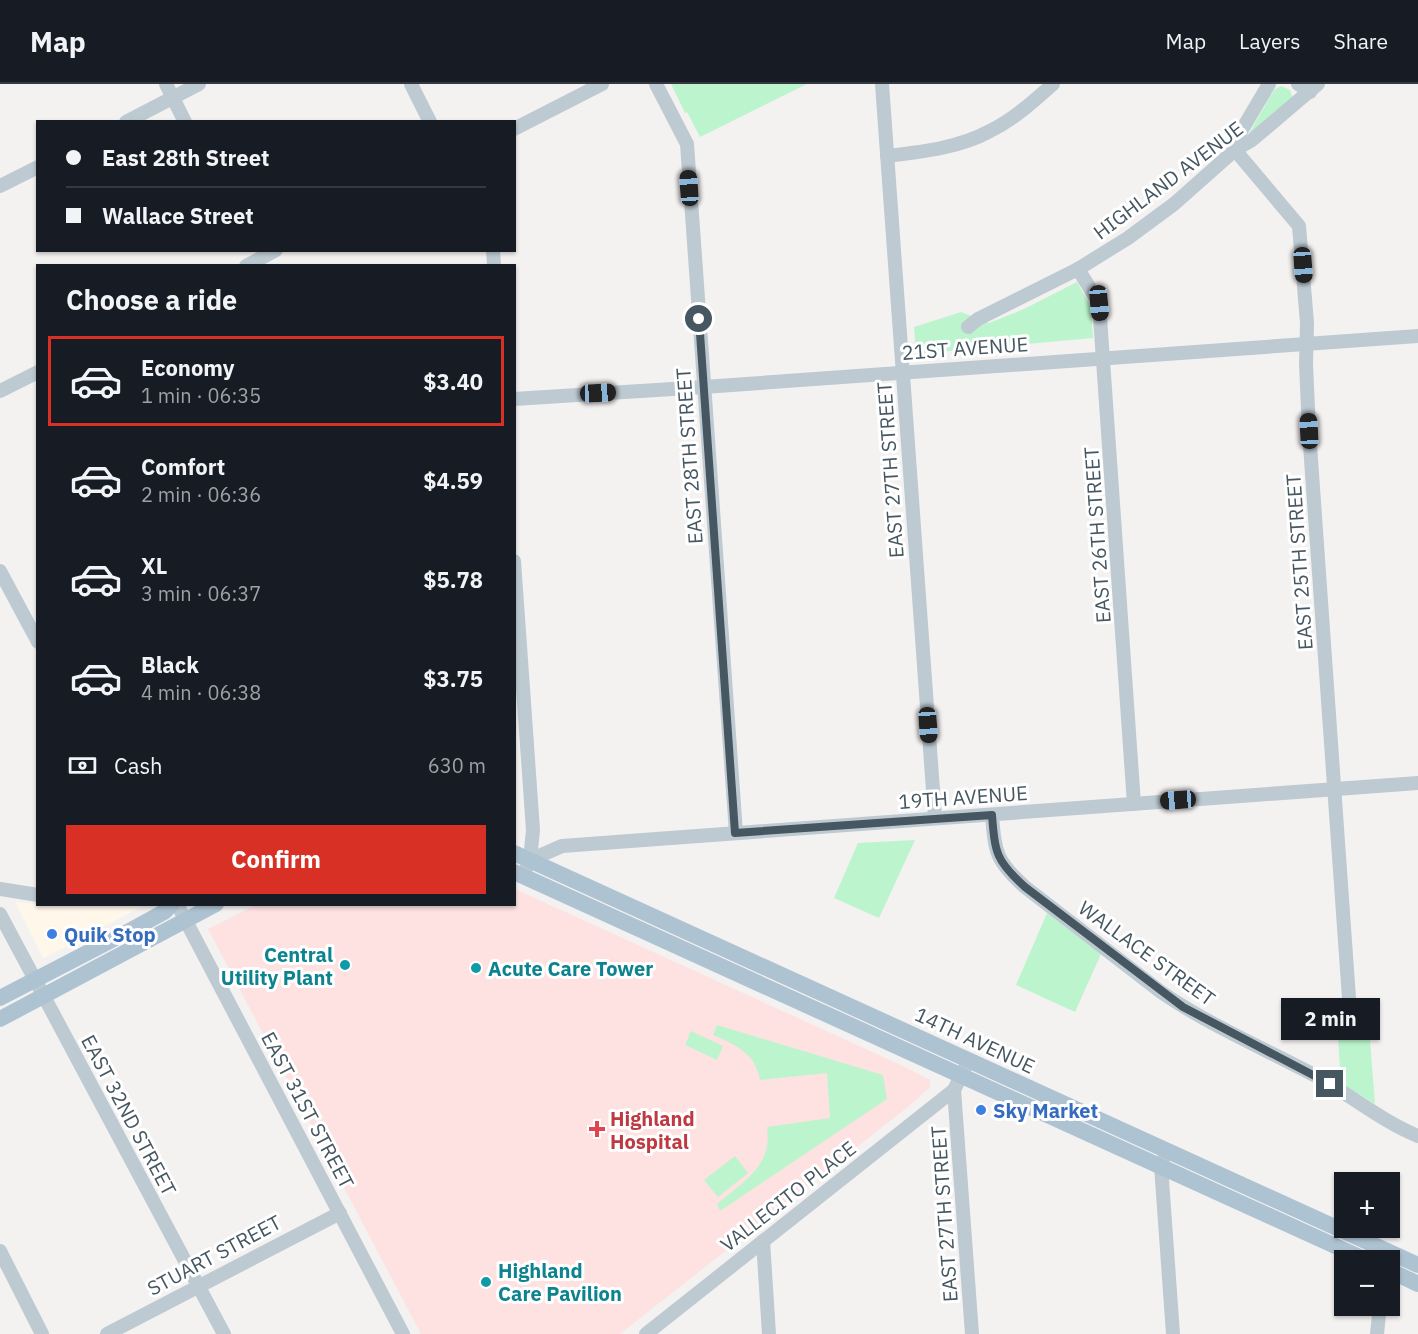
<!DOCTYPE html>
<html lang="en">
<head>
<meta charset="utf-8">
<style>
  :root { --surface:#171b24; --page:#242831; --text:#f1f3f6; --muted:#9ea1a6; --line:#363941; --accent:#d93025 }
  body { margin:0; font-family:"IBM Plex Sans",sans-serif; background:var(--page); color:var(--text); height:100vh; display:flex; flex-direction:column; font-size:22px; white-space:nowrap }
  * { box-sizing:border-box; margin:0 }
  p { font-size:20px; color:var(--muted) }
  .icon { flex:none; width:33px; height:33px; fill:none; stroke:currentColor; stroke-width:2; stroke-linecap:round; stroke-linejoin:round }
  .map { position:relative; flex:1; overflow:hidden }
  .panel { position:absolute; left:36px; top:180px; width:480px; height:642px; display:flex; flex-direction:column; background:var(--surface); border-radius:0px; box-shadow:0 2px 4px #0004 }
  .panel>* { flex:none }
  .guide { position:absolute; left:36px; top:36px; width:480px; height:132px; border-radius:0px; box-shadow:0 2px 4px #0004; display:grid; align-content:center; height:132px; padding:0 30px; background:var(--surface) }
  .fabs { position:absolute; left:1334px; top:1088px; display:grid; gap:12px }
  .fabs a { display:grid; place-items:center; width:66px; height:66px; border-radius:0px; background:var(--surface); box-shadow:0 2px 4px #0004; font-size:30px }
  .end { position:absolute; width:27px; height:27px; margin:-14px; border:8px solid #465761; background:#fff; box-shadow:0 0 0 3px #fff }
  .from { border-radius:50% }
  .bubble { position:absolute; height:42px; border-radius:0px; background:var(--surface); box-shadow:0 2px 4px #0004; font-size:20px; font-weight:700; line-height:42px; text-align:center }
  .car { position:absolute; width:18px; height:36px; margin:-18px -9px; border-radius:8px; box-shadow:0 0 4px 2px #0007; background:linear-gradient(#222 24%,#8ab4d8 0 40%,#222 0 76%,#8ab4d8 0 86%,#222 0) }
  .guide b { display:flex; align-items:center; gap:21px; height:57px; font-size:22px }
  .guide b+b { border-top:2px solid var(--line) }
  .guide i { width:15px; height:15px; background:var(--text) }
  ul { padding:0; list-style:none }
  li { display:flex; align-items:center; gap:18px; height:90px; margin:0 12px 9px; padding:0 18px; border:3px solid transparent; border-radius:0px }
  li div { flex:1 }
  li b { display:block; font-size:22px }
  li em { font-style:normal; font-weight:700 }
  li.active { border-color:var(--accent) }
  li>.icon { width:54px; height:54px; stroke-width:1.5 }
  h2 { padding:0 30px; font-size:27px; line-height:72px }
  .pay { display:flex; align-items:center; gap:15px; height:66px; padding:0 30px; font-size:22px }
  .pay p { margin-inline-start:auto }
  .action { display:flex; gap:12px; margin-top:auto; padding:12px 30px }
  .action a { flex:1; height:69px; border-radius:0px; background:var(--accent); color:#fff; font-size:24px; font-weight:700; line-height:69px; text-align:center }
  header { display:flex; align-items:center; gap:36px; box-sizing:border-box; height:84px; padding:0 30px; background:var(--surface); border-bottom:2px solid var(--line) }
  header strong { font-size:28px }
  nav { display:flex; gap:33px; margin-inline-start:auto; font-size:21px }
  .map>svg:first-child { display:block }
  .commercial { fill:#fef7ea }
  .medical { fill:#fee1e1 }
  .green { fill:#bcf5cd }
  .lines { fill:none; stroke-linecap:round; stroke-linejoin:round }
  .minor { stroke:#bdcad2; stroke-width:14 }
  .major { stroke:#aec3d2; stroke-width:16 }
  .route { stroke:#465761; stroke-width:8 }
  .shop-dot { fill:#3f7fe0; stroke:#fff; stroke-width:2 }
  .culture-dot { fill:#0f9aa8; stroke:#fff; stroke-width:2 }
  .health-dot { fill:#e0444e; stroke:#fff; stroke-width:2 }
  .labels { text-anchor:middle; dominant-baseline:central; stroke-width:6; stroke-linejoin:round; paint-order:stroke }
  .street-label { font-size:20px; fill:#465761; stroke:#fff }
  .shop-label { font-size:20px; font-weight:bold; fill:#366cbe; stroke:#fff; text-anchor:start }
  .culture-label { font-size:20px; font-weight:bold; fill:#0d838f; stroke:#fff; text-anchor:start }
  .health-label { font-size:20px; font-weight:bold; fill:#be3a42; stroke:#fff; text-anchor:start }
</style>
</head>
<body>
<header>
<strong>Map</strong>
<nav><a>Map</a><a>Layers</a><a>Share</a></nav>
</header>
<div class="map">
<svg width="1418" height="1250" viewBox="0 0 1418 1250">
  <rect width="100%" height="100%" fill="#f4f1f1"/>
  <!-- commercial -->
  <polygon class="commercial" points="15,818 55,822 145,821 44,874 43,874"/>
  <!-- medical -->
  <polygon class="medical" points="515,805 903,982 930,996 930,1003 909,1022 620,1250 421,1250 208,845 256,821 514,820"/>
  <!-- green -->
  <g class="green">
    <polygon points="671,0 807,0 700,53 687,28 685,29"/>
    <polygon points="1281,2 1290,6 1293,15 1247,53 1274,6"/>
    <polygon points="1077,198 1091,223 1093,254 916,270 914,243 961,228 989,239 1024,225"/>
    <polygon points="915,756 879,834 834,814 858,759"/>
    <polygon points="1047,829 1101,870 1075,928 1016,901"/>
    <polygon points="1336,925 1368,929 1375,1020 1341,999"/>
    <path d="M717 941 883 991 887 1015 720 1127 717 1120C743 1098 773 1082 767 1043L830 1034 827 989 760 996C756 970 735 960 713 951Z"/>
    <polygon points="691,947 723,962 717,976 685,961"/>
    <polygon points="735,1072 748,1089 718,1113 704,1096"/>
  </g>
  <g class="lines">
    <!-- minor -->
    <g class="minor">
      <polyline points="166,0 185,38"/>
      <polyline points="411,0 430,38"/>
      <polyline points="656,0 687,60 736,749"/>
      <polyline points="882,0 935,734"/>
      <polyline points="1298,0 1310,8"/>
      <polyline points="126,38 199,0"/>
      <polyline points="514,45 602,0"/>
      <polyline points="1235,66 1299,142 1307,239 1306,280 1309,347 1349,914"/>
      <polyline points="1235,66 1240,49 1269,0"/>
      <path d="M887 72C921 68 959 64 990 47 1014 35 1034 17 1053 0"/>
      <polyline points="0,102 38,83"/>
      <polyline points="493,166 494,182"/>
      <polyline points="246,182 276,166"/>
      <polyline points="1078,185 1099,219 1134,720"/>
      <polyline points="968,243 978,235 1078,185 1128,154 1174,120 1235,66 1252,56 1318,0"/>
      <polyline points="0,307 38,288"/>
      <polyline points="514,315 704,303 1418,252"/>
      <polyline points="514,477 533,746 530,776"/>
      <polyline points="0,487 38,558"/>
      <path d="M992 731C995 769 996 777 1025 803L1161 908C1209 941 1263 964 1314 991 1350 1010 1381 1037 1418 1052"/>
      <polyline points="527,783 530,776 562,762 1418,699"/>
      <polyline points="0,805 38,811"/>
      <polyline points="177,820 403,1250"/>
      <polyline points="0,830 224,1250"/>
      <polyline points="954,1006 972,1250"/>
      <polyline points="1163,1076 1161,1082 1173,1250"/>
      <polyline points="763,1157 769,1250"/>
      <polyline points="0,1167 42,1250"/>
      <polyline points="107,1250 340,1129"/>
      <polyline points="646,1250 954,1006 965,984"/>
      <polyline points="1377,1250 1380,1221"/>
    </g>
    <!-- major -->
    <g class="major">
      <polyline points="514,769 1418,1181"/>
      <polyline points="514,788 1366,1176"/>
      <polyline points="0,914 133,845 164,828 172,820"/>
      <polyline points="0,935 216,820"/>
      <polyline points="1389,1186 1418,1200"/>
    </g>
  </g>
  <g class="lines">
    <!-- route -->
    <path class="route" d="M699 235 735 749 992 731C995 769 996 777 1025 803L1183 923 1330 1000"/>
  </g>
  <!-- markers -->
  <g class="shop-dot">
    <circle cx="52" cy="850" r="6"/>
    <circle cx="981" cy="1026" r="6"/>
  </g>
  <g class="culture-dot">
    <circle cx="345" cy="881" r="6"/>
    <circle cx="476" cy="884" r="6"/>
    <circle cx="486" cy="1198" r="6"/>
  </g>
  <path class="health-dot" d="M594 1036h6v6h6v6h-6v6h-6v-6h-6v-6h6z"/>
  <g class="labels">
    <!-- street labels -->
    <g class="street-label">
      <text transform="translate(1168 96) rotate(-37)">HIGHLAND AVENUE</text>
      <text transform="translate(965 264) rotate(-4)">21ST AVENUE</text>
      <text transform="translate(689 372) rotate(-94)">EAST 28TH STREET</text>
      <text transform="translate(890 386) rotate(-94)">EAST 27TH STREET</text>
      <text transform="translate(1097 451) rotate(-94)">EAST 26TH STREET</text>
      <text transform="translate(1299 478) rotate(-94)">EAST 25TH STREET</text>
      <text transform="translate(963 713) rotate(-4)">19TH AVENUE</text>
      <text transform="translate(1147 869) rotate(36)">WALLACE STREET</text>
      <text transform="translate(975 956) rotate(25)">14TH AVENUE</text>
      <text transform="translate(308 1026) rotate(62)">EAST 31ST STREET</text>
      <text transform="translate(129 1031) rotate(62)">EAST 32ND STREET</text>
      <text transform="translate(788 1112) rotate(-38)">VALLECITO PLACE</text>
      <text transform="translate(944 1130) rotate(-94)">EAST 27TH STREET</text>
      <text transform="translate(214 1171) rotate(-28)">STUART STREET</text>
    </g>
    <!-- shop labels -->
    <g class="shop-label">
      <text x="64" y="850">Quik Stop</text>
      <text x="993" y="1026">Sky Market</text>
    </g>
    <!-- culture labels -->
    <g class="culture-label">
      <text x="333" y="870" text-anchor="end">Central<tspan x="333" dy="23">Utility Plant</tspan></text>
      <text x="488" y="884">Acute Care Tower</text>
      <text x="498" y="1186">Highland<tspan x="498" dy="23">Care Pavilion</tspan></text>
    </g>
    <!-- health labels -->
    <g class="health-label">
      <text x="610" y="1034">Highland<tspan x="610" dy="23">Hospital</tspan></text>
    </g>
  </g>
</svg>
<div class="fabs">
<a>+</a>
<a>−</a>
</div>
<i class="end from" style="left:699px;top:235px"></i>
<i class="end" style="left:1330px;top:1000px"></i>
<div class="bubble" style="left:1281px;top:914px;width:99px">2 min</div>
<i class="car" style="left:689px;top:104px;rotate:356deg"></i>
<i class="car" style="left:1303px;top:181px;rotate:176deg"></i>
<i class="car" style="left:1099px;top:219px;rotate:175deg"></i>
<i class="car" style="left:598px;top:309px;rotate:87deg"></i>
<i class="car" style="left:1309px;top:347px;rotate:357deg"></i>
<i class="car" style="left:928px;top:641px;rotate:176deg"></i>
<i class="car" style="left:1178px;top:716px;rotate:266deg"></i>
<div class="guide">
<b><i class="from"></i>East 28th Street</b>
<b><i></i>Wallace Street</b>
</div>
<section class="panel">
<h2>Choose a ride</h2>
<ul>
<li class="active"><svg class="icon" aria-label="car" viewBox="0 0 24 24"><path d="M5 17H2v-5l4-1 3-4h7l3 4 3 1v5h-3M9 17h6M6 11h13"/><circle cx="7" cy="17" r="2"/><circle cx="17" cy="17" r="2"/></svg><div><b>Economy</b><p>1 min · 06:35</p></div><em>$3.40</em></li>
<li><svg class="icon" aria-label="car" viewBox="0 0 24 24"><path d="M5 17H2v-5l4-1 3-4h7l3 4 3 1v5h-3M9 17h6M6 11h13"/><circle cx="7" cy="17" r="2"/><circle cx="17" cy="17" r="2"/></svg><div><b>Comfort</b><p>2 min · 06:36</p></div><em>$4.59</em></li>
<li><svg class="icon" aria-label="car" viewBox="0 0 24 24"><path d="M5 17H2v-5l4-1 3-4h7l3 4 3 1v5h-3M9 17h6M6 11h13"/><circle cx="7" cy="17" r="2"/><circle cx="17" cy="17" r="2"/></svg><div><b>XL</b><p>3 min · 06:37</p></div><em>$5.78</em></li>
<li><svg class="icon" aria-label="car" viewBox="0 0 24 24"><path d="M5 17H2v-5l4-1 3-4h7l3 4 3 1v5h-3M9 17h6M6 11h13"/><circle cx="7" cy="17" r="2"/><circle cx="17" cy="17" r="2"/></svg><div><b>Black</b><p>4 min · 06:38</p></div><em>$3.75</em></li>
</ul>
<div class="pay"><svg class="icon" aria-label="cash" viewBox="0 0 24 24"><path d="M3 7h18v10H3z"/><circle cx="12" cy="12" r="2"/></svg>Cash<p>630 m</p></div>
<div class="action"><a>Confirm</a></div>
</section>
</div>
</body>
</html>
